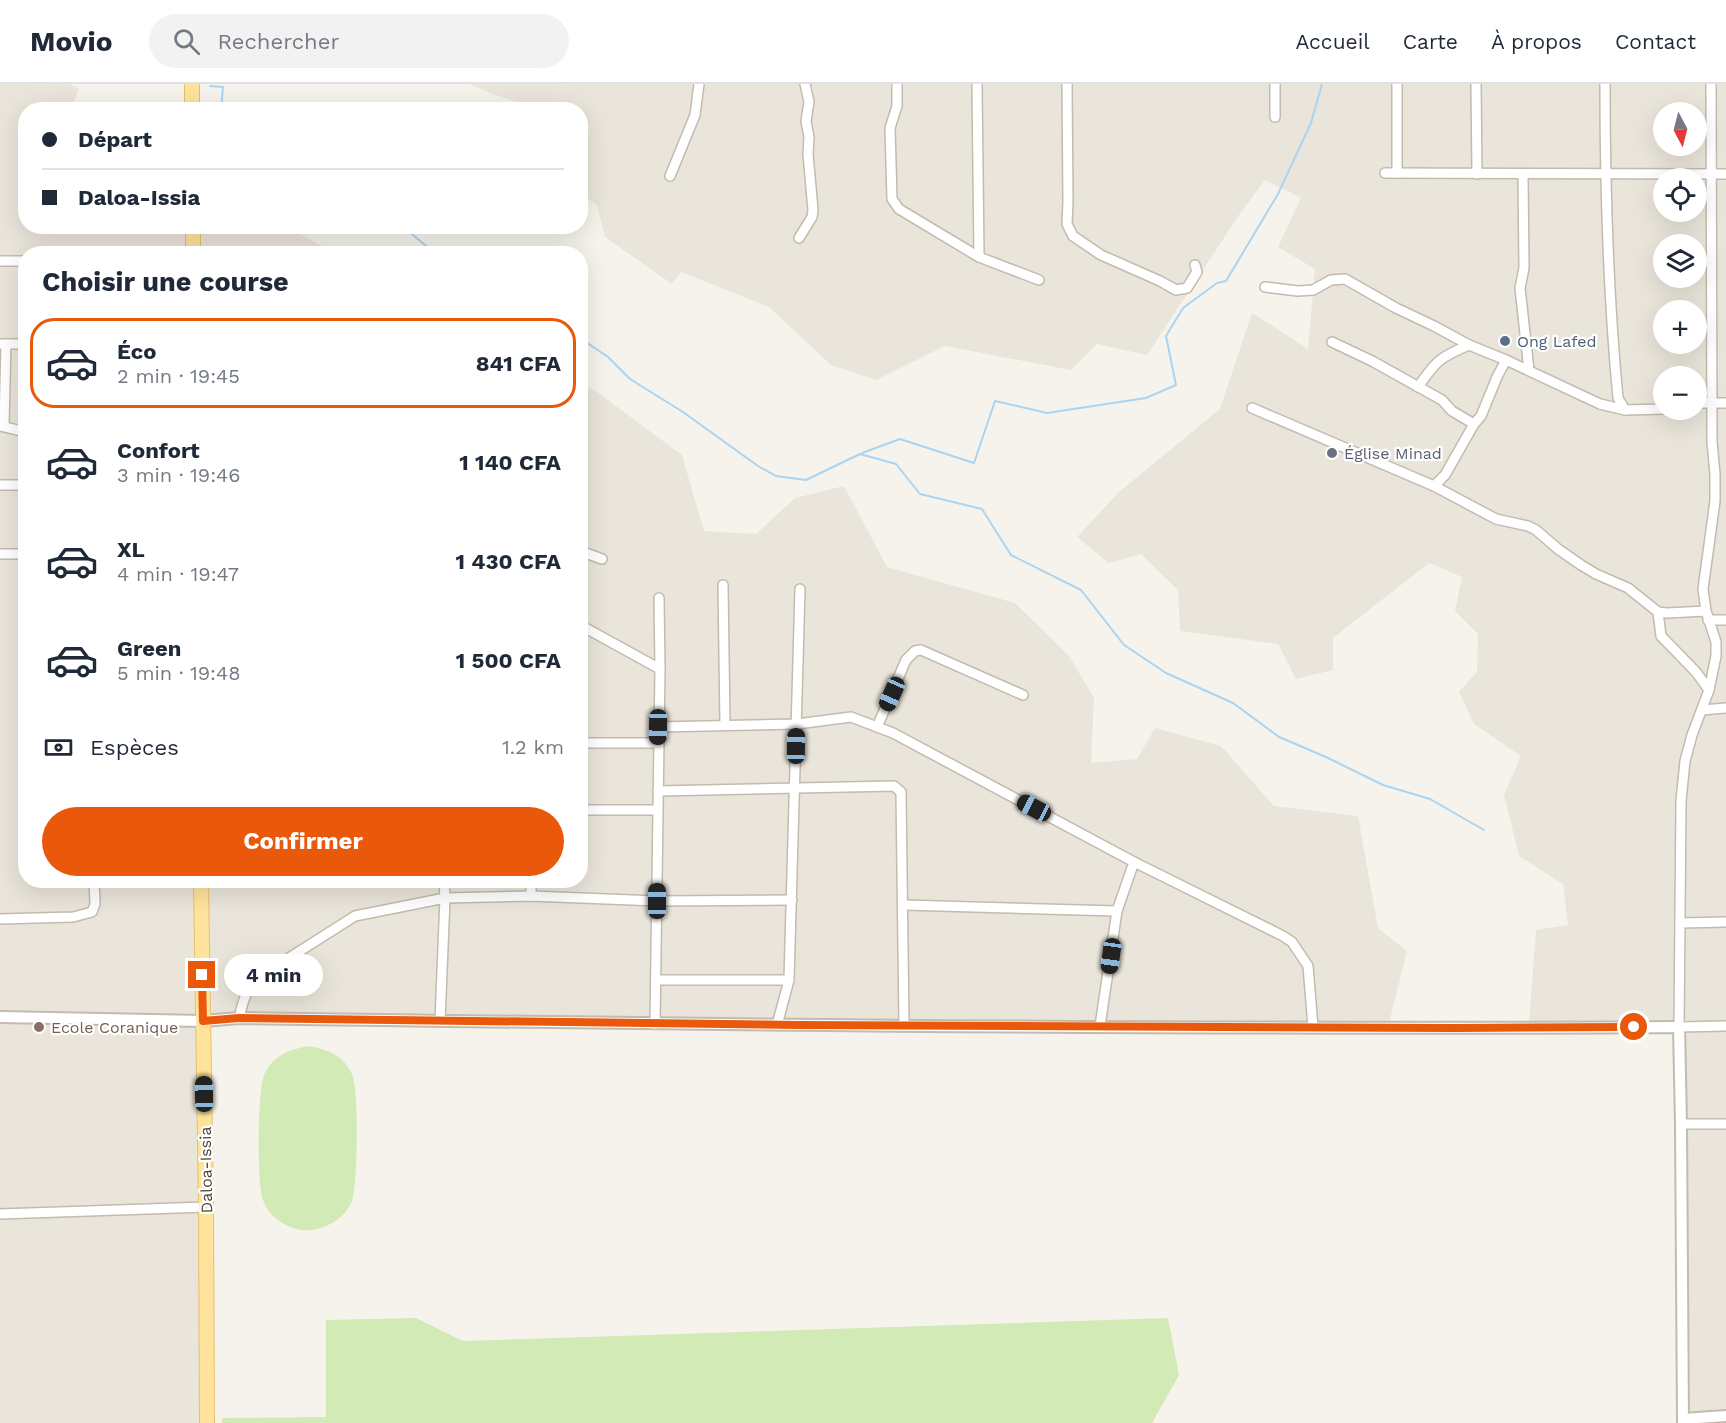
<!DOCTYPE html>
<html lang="fr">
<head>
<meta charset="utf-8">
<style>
  :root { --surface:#fff; --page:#f2f2f3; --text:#1f2937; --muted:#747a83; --line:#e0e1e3; --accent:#ea580c }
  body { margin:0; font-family:"Work Sans",sans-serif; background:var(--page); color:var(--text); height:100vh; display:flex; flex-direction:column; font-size:22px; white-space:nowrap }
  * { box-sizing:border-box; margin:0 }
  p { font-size:20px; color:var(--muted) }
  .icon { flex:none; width:33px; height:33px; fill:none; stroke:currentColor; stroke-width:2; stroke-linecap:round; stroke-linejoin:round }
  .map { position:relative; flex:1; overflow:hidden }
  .panel { position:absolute; left:18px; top:162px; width:570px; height:642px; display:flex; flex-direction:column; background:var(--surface); border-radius:24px; box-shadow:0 6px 24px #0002 }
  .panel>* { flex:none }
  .top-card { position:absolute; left:18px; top:18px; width:570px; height:132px; border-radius:24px; box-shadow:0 6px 24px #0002; display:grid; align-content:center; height:132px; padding:0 24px; background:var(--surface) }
  .needle { width:39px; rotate:173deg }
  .tools { position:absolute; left:1653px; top:18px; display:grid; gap:12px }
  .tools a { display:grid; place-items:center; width:54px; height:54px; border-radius:50%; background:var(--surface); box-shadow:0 6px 24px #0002; font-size:30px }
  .end { position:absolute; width:27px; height:27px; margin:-14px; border:8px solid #ea580c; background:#fff; box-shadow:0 0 0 3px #fff }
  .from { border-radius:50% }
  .bubble { position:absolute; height:42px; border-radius:21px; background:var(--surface); box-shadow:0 6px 24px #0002; font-size:20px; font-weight:700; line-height:42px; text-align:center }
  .car { position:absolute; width:18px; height:36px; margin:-18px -9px; border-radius:8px; box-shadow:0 0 4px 2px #0007; background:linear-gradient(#222 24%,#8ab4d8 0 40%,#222 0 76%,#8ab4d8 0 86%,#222 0) }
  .top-card b { display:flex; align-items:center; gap:21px; height:57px; font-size:22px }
  .top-card b+b { border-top:2px solid var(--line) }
  .top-card i { width:15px; height:15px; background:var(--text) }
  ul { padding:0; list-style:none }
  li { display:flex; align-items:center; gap:18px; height:90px; margin:0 12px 9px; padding:0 12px; border:3px solid transparent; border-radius:24px }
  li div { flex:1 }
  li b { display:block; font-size:22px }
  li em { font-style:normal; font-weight:700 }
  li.on { border-color:var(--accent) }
  li>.icon { width:54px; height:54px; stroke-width:1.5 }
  h2 { padding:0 24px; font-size:27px; line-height:72px }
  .pay { display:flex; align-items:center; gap:15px; height:66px; padding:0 24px; font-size:22px }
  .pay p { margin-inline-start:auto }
  .primary-button { display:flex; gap:12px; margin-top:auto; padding:12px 24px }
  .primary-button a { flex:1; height:69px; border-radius:36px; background:var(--accent); color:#fff; font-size:24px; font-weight:700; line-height:69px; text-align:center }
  header { display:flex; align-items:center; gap:36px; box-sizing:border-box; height:84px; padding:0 30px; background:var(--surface); border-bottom:2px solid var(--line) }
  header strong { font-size:28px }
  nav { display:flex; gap:33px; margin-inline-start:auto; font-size:21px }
  .search { width:420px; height:54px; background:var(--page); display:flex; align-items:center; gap:15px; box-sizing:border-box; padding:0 21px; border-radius:33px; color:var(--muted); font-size:22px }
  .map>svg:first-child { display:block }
  .residential { fill:#eae5da; fill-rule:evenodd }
  .green { fill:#d2eab5 }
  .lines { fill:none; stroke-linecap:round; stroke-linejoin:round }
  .stream { stroke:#a9d4f2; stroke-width:2 }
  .minor-casing { stroke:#c2bbae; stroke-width:12 }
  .tertiary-casing { stroke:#c2bbae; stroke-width:14 }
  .primary-casing { stroke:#e6c16a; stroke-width:16 }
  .minor { stroke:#fff; stroke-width:9 }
  .tertiary { stroke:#fff; stroke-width:10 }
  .primary { stroke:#ffe39c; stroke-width:14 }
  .route { stroke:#ea580c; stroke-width:8 }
  .service-dot { fill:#5c6f8a; stroke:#fff; stroke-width:2 }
  .worship-dot { fill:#6b7280; stroke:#fff; stroke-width:2 }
  .education-dot { fill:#8d6e63; stroke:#fff; stroke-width:2 }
  .labels { text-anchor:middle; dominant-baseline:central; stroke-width:4.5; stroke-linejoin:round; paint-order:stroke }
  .service-label { font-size:16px; fill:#4e5e75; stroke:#fff; text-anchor:start }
  .worship-label { font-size:16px; fill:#5b616d; stroke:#fff; text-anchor:start }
  .education-label { font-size:16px; fill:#785e54; stroke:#fff; text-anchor:start }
  .street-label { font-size:16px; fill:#4b4439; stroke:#fff }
</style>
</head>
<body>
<header>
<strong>Movio</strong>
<div class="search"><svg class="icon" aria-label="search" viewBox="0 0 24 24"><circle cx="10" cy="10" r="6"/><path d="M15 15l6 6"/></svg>Rechercher</div>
<nav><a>Accueil</a><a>Carte</a><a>À propos</a><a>Contact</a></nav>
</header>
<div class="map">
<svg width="1726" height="1339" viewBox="0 0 1726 1339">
  <rect width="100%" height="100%" fill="#f6f3ec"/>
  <!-- residential -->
  <g class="residential">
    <polygon points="0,0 70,0 79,5 71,25 26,26 26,142 288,143 334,169 26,170 26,796 580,796 581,300 597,308 682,371 704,447 756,450 795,414 844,402 887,483 1015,519 1069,572 1094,614 1091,679 1137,675 1155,644 1221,662 1274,722 1358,732 1378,844 1407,867 1388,944 204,937 205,1339 0,1339"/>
    <path d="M470 0H1726V1339H1684L1679 943 1529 939 1536 846 1568 841 1563 800 1519 772 1504 711 1521 672 1474 640 1459 608 1477 588 1478 550 1455 527 1462 493 1429 479 1333 554V586L1296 595 1278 560 1180 547 1178 506 1141 470 1109 479 1077 453 1119 408 1220 325 1252 229 1308 265 1315 185 1278 163 1301 114 1265 96 1239 131 1147 271 1097 260 1071 286 945 262 876 296 831 281 769 223 681 188 672 200 605 153 597 121 581 110 580 26 538 25 492 10ZM1664 28H1696V62H1664ZM1664 94H1696V128H1664ZM1664 160H1696V194H1664ZM1664 226H1696V260H1664ZM1664 292H1696V326H1664Z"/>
  </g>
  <!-- green -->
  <g class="green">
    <path d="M309 962C329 966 343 971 352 990 359 1005 358 1102 352 1117 345 1134 327 1145 309 1146 291 1148 269 1134 263 1116 257 1100 257 1003 265 989 275 970 289 966 309 962Z"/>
    <polygon points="416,1234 463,1257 1168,1234 1179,1291 1152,1339 222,1339 222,1334 326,1333 326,1236"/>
  </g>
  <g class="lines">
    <!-- stream -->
    <g class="stream">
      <polyline points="210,2 223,3 221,26"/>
      <polyline points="402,142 436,170"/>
      <polyline points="580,254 608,273 630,295 683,328 758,382 776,392 806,396 860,370 896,380 920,410 982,425 1011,471 1081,506 1124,561 1166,589 1233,619 1279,653 1326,673 1383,701 1430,715 1484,746"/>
      <polyline points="862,369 900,355 974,379 995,317 1047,329 1146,314 1176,301 1166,252 1183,224 1217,199 1226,197 1278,110 1311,39 1322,0"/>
    </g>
    <defs>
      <g id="minor">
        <polyline points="897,0 897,22 890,44 892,115 899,125 979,173 1039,196"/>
        <polyline points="977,0 979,173"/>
        <polyline points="1067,0 1068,118 1067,140 1073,152 1101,171 1160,197 1176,206 1187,204 1197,188 1195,181"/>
        <polyline points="1275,0 1275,33"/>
        <polyline points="1476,0 1477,90"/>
        <path d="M1605 0C1605 105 1608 210 1618 314L1625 326"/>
        <polyline points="1711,0 1712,358 1715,390 1715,417 1703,505 1706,527 1716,558 1716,572 1709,606 1692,651 1685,677 1681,717 1679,943 1726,942"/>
        <polyline points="1385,89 1726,90"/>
        <polyline points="1397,89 1397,0"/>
        <polyline points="1523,90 1524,184 1520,204 1529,286"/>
        <polyline points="670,92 695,31 699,0"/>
        <polyline points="799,154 812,133 813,126 808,70 809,53 806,37 809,18 805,0"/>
        <polyline points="0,177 26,177"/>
        <polyline points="1265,203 1298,207 1313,206 1331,196 1345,195 1396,224 1434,242 1469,261 1506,276 1600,320 1625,326 1664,325"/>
        <polyline points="1332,258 1372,277 1442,316 1452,327 1474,340"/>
        <polyline points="0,260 26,260"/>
        <path d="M1418 303C1436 277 1440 273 1469 261"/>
        <polyline points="1696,319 1726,319"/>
        <polyline points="1252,324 1434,402 1496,435 1528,442 1536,446 1558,465 1581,481 1596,490 1628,504 1658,528 1667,529 1706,527"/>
        <polyline points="0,342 26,348"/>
        <polyline points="4,342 6,260"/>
        <polyline points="0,401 26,401"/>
        <polyline points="1434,402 1445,391 1474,340 1481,332 1497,293 1506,276"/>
        <polyline points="580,467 602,475"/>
        <polyline points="0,470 26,470"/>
        <polyline points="723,501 725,641"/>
        <polyline points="1658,528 1661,552 1696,588 1709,606"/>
        <polyline points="1708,536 1726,536"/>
        <polyline points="580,541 660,585"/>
        <polyline points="1702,626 1726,624"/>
        <polyline points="658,643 797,640 851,633 893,649 1134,778 1283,852 1292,858 1308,882 1313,943"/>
        <polyline points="877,643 906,576 915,567 921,566 1023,611"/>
        <polyline points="580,659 658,659"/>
        <polyline points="658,707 894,702 901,708 904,941"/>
        <polyline points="580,726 657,726"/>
        <polyline points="531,796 531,812"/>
        <polyline points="904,821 1117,827"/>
        <polyline points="0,835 73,833 92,828 95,820 94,796"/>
        <polyline points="1680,839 1726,838"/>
        <polyline points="656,896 789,896"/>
        <path d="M239 934C243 917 246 905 259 893L355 832 445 814 531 812 657 817 792 816"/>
        <polyline points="440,937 445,814 444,796"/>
        <polyline points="655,940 660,585 659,514"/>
        <polyline points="777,941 789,896 800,505"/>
        <polyline points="1100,942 1117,827 1134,778"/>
        <polyline points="1681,1040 1726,1040"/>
        <polyline points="0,1130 206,1123"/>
      </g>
      <g id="tertiary">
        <path d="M0 933 203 937 239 934C719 941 1199 946 1679 943L1681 1040 1683 1339"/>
        <polyline points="1683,1335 1726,1332"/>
      </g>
      <g id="primary">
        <polyline points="192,0 192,26"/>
        <polyline points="193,142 193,170"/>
        <polyline points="201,796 206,1123 207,1339"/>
      </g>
    </defs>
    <!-- minor casing -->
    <use href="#minor" class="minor-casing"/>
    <!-- tertiary casing -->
    <use href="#tertiary" class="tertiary-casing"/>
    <!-- primary casing -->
    <use href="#primary" class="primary-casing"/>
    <!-- minor -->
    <use href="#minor" class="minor"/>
    <!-- tertiary -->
    <use href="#tertiary" class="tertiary"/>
    <!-- primary -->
    <use href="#primary" class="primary"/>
  </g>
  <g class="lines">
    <!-- route -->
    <polyline class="route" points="202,891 203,937 239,934 798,941 1454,944 1634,943"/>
  </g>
  <!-- markers -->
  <circle class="service-dot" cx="1505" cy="257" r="6"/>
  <circle class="worship-dot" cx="1332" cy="369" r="6"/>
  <circle class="education-dot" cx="39" cy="943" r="6"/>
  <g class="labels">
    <!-- service labels -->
    <g class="service-label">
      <text x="1517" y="257">Ong Lafed</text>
    </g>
    <!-- worship labels -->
    <g class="worship-label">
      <text x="1344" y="369">Église Minad</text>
    </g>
    <!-- education labels -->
    <g class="education-label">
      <text x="51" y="943">Ecole Coranique</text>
    </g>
    <!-- street labels -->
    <g class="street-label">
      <text transform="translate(206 1086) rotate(-91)">Daloa-Issia</text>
    </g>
  </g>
</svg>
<div class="tools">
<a><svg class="needle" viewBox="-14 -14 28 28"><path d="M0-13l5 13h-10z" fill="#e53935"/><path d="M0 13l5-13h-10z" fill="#747a83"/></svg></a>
<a><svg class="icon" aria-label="locate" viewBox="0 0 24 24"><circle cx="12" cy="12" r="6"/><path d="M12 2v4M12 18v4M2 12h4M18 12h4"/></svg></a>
<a><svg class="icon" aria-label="layers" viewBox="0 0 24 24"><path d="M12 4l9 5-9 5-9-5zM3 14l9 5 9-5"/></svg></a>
<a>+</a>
<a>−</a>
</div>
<i class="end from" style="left:1634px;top:943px"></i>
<i class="end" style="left:202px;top:891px"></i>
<div class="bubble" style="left:224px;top:870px;width:99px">4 min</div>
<i class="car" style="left:892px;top:610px;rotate:204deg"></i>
<i class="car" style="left:658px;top:643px;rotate:181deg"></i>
<i class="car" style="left:796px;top:662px;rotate:1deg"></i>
<i class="car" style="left:1034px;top:724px;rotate:298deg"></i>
<i class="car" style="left:657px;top:817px;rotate:0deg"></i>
<i class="car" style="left:1111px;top:872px;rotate:188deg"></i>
<i class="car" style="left:204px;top:1010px;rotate:359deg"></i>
<div class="top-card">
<b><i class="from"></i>Départ</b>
<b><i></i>Daloa-Issia</b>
</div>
<section class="panel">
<h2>Choisir une course</h2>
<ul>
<li class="on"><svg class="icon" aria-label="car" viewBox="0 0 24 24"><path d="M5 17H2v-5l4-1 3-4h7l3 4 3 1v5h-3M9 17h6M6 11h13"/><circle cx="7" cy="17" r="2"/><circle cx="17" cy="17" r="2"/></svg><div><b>Éco</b><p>2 min · 19:45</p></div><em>841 CFA</em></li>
<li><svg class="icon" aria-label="car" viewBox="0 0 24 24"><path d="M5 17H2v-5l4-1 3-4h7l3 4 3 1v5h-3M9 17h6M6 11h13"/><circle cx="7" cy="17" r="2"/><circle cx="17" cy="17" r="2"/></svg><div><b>Confort</b><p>3 min · 19:46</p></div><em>1 140 CFA</em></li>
<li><svg class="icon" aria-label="car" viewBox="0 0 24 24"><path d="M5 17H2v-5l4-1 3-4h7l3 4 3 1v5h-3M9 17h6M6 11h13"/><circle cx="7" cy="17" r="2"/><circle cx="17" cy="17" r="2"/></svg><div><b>XL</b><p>4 min · 19:47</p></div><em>1 430 CFA</em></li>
<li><svg class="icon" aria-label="car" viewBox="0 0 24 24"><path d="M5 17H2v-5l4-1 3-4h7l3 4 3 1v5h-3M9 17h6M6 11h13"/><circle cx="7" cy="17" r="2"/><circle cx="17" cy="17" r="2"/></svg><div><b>Green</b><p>5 min · 19:48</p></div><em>1 500 CFA</em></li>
</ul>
<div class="pay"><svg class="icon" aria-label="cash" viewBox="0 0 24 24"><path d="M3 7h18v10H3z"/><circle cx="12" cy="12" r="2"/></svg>Espèces<p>1.2 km</p></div>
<div class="primary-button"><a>Confirmer</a></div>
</section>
</div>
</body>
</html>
